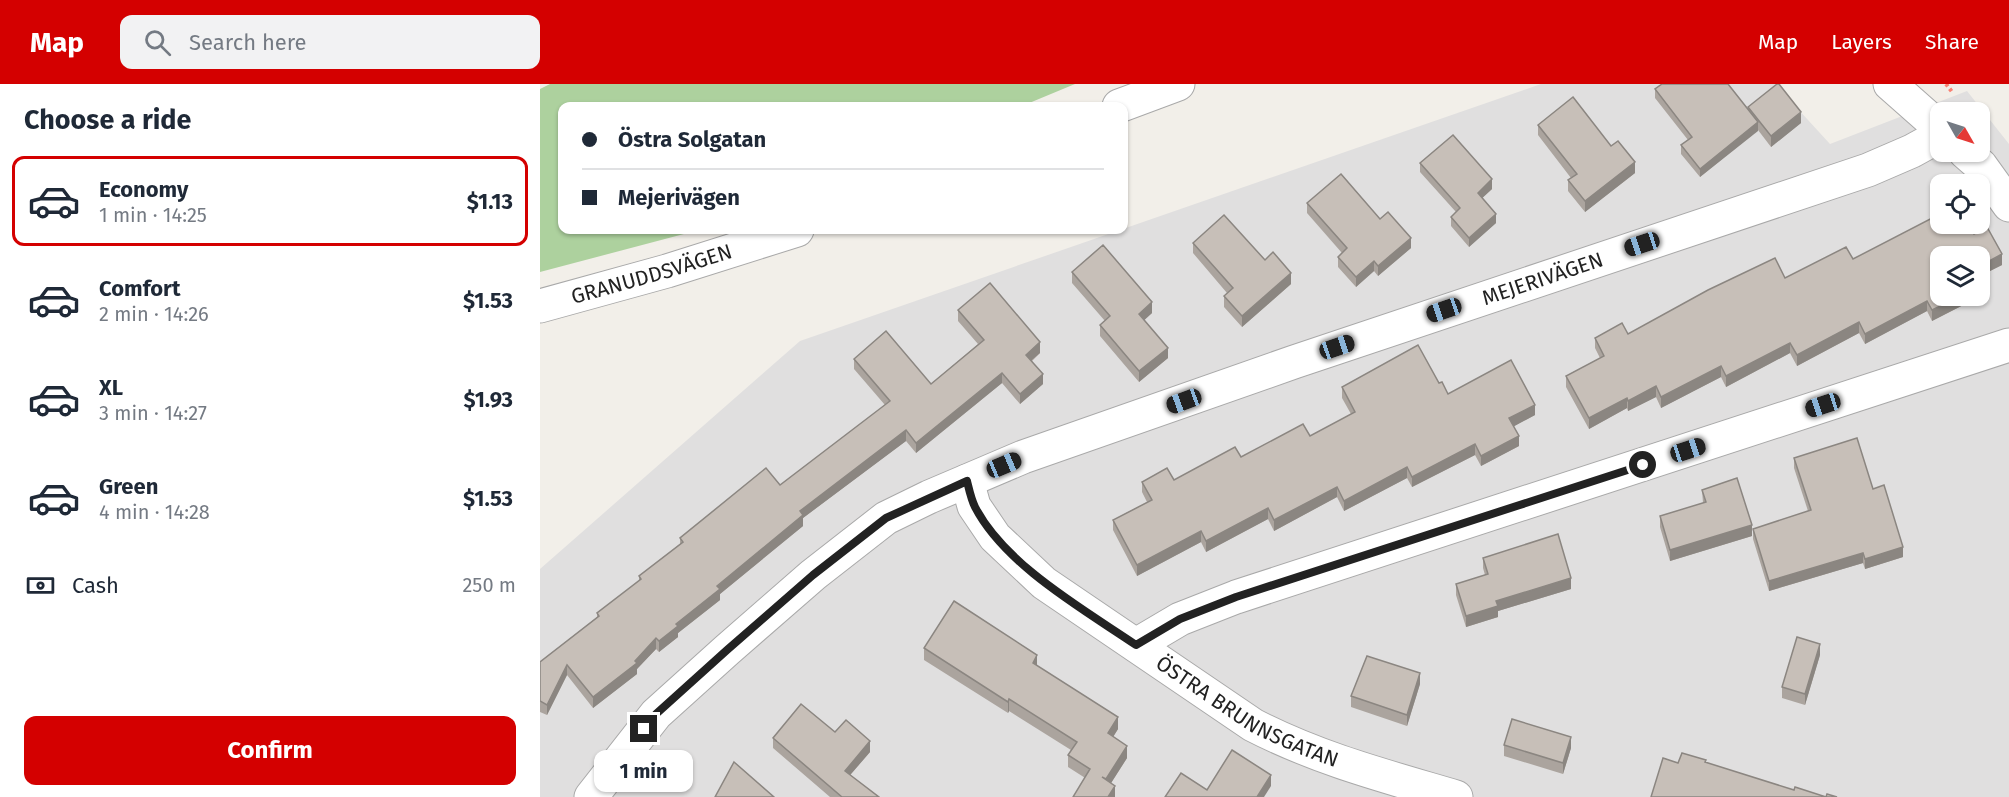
<!DOCTYPE html>
<html lang="en">
<head>
<meta charset="utf-8">
<style>
  :root { --surface:#fff; --page:#f2f2f3; --text:#1f2937; --muted:#747a83; --line:#e0e1e3; --accent:#d40000 }
  body { margin:0; font-family:"Fira Sans",sans-serif; background:var(--page); color:var(--text); height:100vh; display:flex; flex-direction:column; font-size:22px; white-space:nowrap }
  * { box-sizing:border-box; margin:0 }
  p { font-size:20px; color:var(--muted) }
  .icon { flex:none; width:33px; height:33px; fill:none; stroke:currentColor; stroke-width:2; stroke-linecap:round; stroke-linejoin:round }
  .map { position:relative; flex:1; overflow:hidden }
  .drawer { display:flex; flex-direction:column; background:var(--surface); width:540px }
  .drawer>* { flex:none }
  .top-card { position:absolute; left:18px; top:18px; width:570px; height:132px; border-radius:12px; box-shadow:0 2px 4px #0004; display:grid; align-content:center; height:132px; padding:0 24px; background:var(--surface) }
  .needle { width:39px; rotate:129deg }
  .fabs { position:absolute; left:1390px; top:18px; display:grid; gap:12px }
  .fabs a { display:grid; place-items:center; width:60px; height:60px; border-radius:12px; background:var(--surface); box-shadow:0 2px 4px #0004; font-size:30px }
  .end { position:absolute; width:27px; height:27px; margin:-14px; border:8px solid #222; background:#fff; box-shadow:0 0 0 3px #fff }
  .from { border-radius:50% }
  .bubble { position:absolute; height:42px; border-radius:12px; background:var(--surface); box-shadow:0 2px 4px #0004; font-size:20px; font-weight:700; line-height:42px; text-align:center }
  .car { position:absolute; width:18px; height:36px; margin:-18px -9px; border-radius:8px; box-shadow:0 0 4px 2px #0007; background:linear-gradient(#222 24%,#8ab4d8 0 40%,#222 0 76%,#8ab4d8 0 86%,#222 0) }
  .top-card b { display:flex; align-items:center; gap:21px; height:57px; font-size:22px }
  .top-card b+b { border-top:2px solid var(--line) }
  .top-card i { width:15px; height:15px; background:var(--text) }
  ul { padding:0; list-style:none }
  li { display:flex; align-items:center; gap:18px; height:90px; margin:0 12px 9px; padding:0 12px; border:3px solid transparent; border-radius:12px }
  li div { flex:1 }
  li b { display:block; font-size:22px }
  li em { font-style:normal; font-weight:700 }
  li.current { border-color:var(--accent) }
  li>.icon { width:54px; height:54px; stroke-width:1.5 }
  h2 { padding:0 24px; font-size:27px; line-height:72px }
  .pay { display:flex; align-items:center; gap:15px; height:66px; padding:0 24px; font-size:22px }
  .pay p { margin-inline-start:auto }
  .cta { display:flex; gap:12px; margin-top:auto; padding:12px 24px }
  .cta a { flex:1; height:69px; border-radius:12px; background:var(--accent); color:#fff; font-size:24px; font-weight:700; line-height:69px; text-align:center }
  header { display:flex; align-items:center; gap:36px; box-sizing:border-box; height:84px; padding:0 30px; background:var(--accent); color:#fff }
  header strong { font-size:28px }
  nav { display:flex; gap:33px; margin-inline-start:auto; font-size:21px }
  .search { width:420px; height:54px; background:var(--page); display:flex; align-items:center; gap:15px; box-sizing:border-box; padding:0 21px; border-radius:12px; color:var(--muted); font-size:22px }
  main { display:flex; flex:1; min-height:0 }
  .map>svg:first-child { display:block }
  .residential { fill:#e0dfdf; fill-rule:evenodd }
  .forest { fill:#add19e }
  .lines { fill:none; stroke-linecap:round; stroke-linejoin:round }
  .minor-casing { stroke:#a9a9a9; stroke-width:35 }
  .path { stroke:#fa8072; stroke-width:4; stroke-dasharray:3 3; stroke-linecap:butt }
  .minor { stroke:#fff; stroke-width:33 }
  .wall { fill:#aba49e }
  .shaded-wall { fill:#8b8681 }
  .building { fill:#c7bfb8; stroke:#8b8681; stroke-width:1.5 }
  .route { stroke:#222; stroke-width:8 }
  .labels { text-anchor:middle; dominant-baseline:central; stroke-width:4.5; stroke-linejoin:round; paint-order:stroke }
  .street-label { font-size:21px; fill:#222; stroke:#fff }
</style>
</head>
<body>
<header>
<strong>Map</strong>
<div class="search"><svg class="icon" aria-label="search" viewBox="0 0 24 24"><circle cx="10" cy="10" r="6"/><path d="M15 15l6 6"/></svg>Search here</div>
<nav><a>Map</a><a>Layers</a><a>Share</a></nav>
</header>
<main>
<section class="drawer">
<h2>Choose a ride</h2>
<ul>
<li class="current"><svg class="icon" aria-label="car" viewBox="0 0 24 24"><path d="M5 17H2v-5l4-1 3-4h7l3 4 3 1v5h-3M9 17h6M6 11h13"/><circle cx="7" cy="17" r="2"/><circle cx="17" cy="17" r="2"/></svg><div><b>Economy</b><p>1 min · 14:25</p></div><em>$1.13</em></li>
<li><svg class="icon" aria-label="car" viewBox="0 0 24 24"><path d="M5 17H2v-5l4-1 3-4h7l3 4 3 1v5h-3M9 17h6M6 11h13"/><circle cx="7" cy="17" r="2"/><circle cx="17" cy="17" r="2"/></svg><div><b>Comfort</b><p>2 min · 14:26</p></div><em>$1.53</em></li>
<li><svg class="icon" aria-label="car" viewBox="0 0 24 24"><path d="M5 17H2v-5l4-1 3-4h7l3 4 3 1v5h-3M9 17h6M6 11h13"/><circle cx="7" cy="17" r="2"/><circle cx="17" cy="17" r="2"/></svg><div><b>XL</b><p>3 min · 14:27</p></div><em>$1.93</em></li>
<li><svg class="icon" aria-label="car" viewBox="0 0 24 24"><path d="M5 17H2v-5l4-1 3-4h7l3 4 3 1v5h-3M9 17h6M6 11h13"/><circle cx="7" cy="17" r="2"/><circle cx="17" cy="17" r="2"/></svg><div><b>Green</b><p>4 min · 14:28</p></div><em>$1.53</em></li>
</ul>
<div class="pay"><svg class="icon" aria-label="cash" viewBox="0 0 24 24"><path d="M3 7h18v10H3z"/><circle cx="12" cy="12" r="2"/></svg>Cash<p>250 m</p></div>
<div class="cta"><a>Confirm</a></div>
</section>
<div class="map">
<svg width="1469" height="713" viewBox="0 0 1469 713">
  <rect width="100%" height="100%" fill="#f2efe9"/>
  <!-- residential -->
  <path class="residential" d="M1001 0H1235L1290 60 1427 7 1469 60V713H0V485L260 257ZM1401 28H1440V68H1401ZM1401 100H1440V140H1401ZM1401 172H1440V212H1401Z"/>
  <!-- forest -->
  <polygon class="forest" points="10,0 535,0 482,22 22,22 22,146 159,146 0,188 0,5"/>
  <g class="lines">
    <defs>
      <g id="minor">
        <polyline points="1350,0 1401,45"/>
        <polyline points="579,22 638,0"/>
        <polyline points="1425,68 1441,82 1469,121"/>
        <path id="s1" d="M0 222 127 187 257 146"/>
        <path id="s2" d="M427 397 434 422 455 453 504 499 713 641C779 675 845 692 916 713"/>
        <polyline points="596,561 640,535 696,513 1469,261"/>
        <path id="s3" d="M51 713 116 630 187 566 273 491 346 434 389 413 483 373 754 278 1328 86 1372 67 1401 51"/>
      </g>
    </defs>
    <!-- minor casing -->
    <use href="#minor" class="minor-casing"/>
    <!-- path -->
    <polyline class="path" points="1406,0 1413,9"/>
    <!-- minor -->
    <use href="#minor" class="minor"/>
  </g>
  <!-- wall -->
  <g class="wall">
    <polygon points="1115,5 1208,25 1208,23 1261,39 1231,63 1218,46 1160,93 1141,70 1141,61 1148,56 1115,14"/>
    <polygon points="998,41 1071,62 1095,89 1045,128 1028,107 1028,96 1031,94 998,51"/>
    <polygon points="880,79 952,105 942,114 956,139 929,163 911,142 911,133 916,128 880,88"/>
    <polygon points="767,119 840,135 871,164 838,192 834,187 816,203 798,183 798,173 802,169 767,129"/>
    <polygon points="1401,142 1434,150 1462,181 1440,192 1440,172 1401,172 1431,212 1431,217 1392,237 1387,227 1325,260 1319,249 1257,282 1250,269 1186,303 1181,293 1121,324 1116,313 1088,327 1087,324 1049,345 1026,303 1026,292 1060,274 1055,264 1055,254 1088,250 1245,194 1313,175"/>
    <polygon points="653,159 725,176 751,200 702,243 684,223 684,212 687,209 653,169"/>
    <polygon points="532,188 612,229 604,236 628,274 599,298 560,252 560,241 565,237 532,199"/>
    <polygon points="418,226 500,269 492,277 503,300 480,320 462,299 376,369 366,357 263,434 263,442 180,510 180,516 138,549 138,553 119,568 116,565 97,585 97,590 53,624 27,591 7,631 0,628 0,578 57,533 57,529 99,497 99,492 140,460 140,454 240,401 345,321 314,285 314,275 391,300 438,260 418,237"/>
    <polygon points="899,299 908,310 995,331 974,342 979,362 941,382 935,371 872,403 867,394 804,427 797,413 734,447 728,435 666,468 661,458 597,492 573,446 573,436 607,418 602,408 602,398 634,396 701,373 770,352 811,330 802,314 802,303"/>
    <polygon points="1254,374 1333,405 1363,473 1325,485 1323,479 1229,507 1213,455 1213,445 1268,427 1254,384"/>
    <polygon points="1162,406 1212,452 1130,477 1120,443 1120,432 1163,419"/>
    <polygon points="943,474 1031,505 958,527 958,533 926,543 916,511 916,500 945,491 943,484"/>
    <polygon points="384,564 497,582 578,645 573,653 587,674 571,699 575,713 528,683 528,671 531,666 469,627 468,629 384,576"/>
    <polygon points="1280,571 1265,621 1242,614 1242,603"/>
    <polygon points="880,600 867,642 811,623 811,612"/>
    <polygon points="295,648 330,668 310,691 339,713 290,713 233,664 233,654"/>
    <polygon points="964,661 1031,664 1023,690 964,672"/>
  </g>
  <!-- shaded-wall -->
  <g class="shaded-wall">
    <polygon points="1261,28 1261,39 1231,63 1231,52"/>
    <polygon points="1218,38 1218,47 1160,93 1160,85"/>
    <polygon points="1095,78 1095,89 1045,128 1045,117"/>
    <polygon points="952,95 952,105 938,118 938,109"/>
    <polygon points="956,130 956,139 929,163 929,154"/>
    <polygon points="871,154 871,164 838,192 838,182"/>
    <polygon points="1462,170 1462,181 1440,192 1440,182"/>
    <polygon points="834,177 834,187 816,203 816,193"/>
    <polygon points="751,189 751,200 702,243 702,232"/>
    <polygon points="1421,212 1431,212 1431,217 1392,237 1392,226"/>
    <polygon points="1387,217 1387,227 1325,260 1325,250"/>
    <polygon points="612,218 612,229 599,241 599,230"/>
    <polygon points="1319,238 1319,249 1257,282 1257,271"/>
    <polygon points="500,258 500,269 486,281 486,271"/>
    <polygon points="1250,259 1250,269 1186,303 1186,292"/>
    <polygon points="628,264 628,274 599,298 599,287"/>
    <polygon points="1181,282 1181,293 1121,324 1121,313"/>
    <polygon points="462,289 462,299 376,369 376,359"/>
    <polygon points="503,290 503,300 480,320 480,310"/>
    <polygon points="1116,302 1116,313 1088,327 1088,317"/>
    <polygon points="1087,314 1087,324 1049,345 1049,334"/>
    <polygon points="995,321 995,331 969,345 969,334"/>
    <polygon points="366,346 366,357 263,434 263,442 180,510 180,516 138,549 138,553 119,568 119,557 136,540 260,427"/>
    <polygon points="979,352 979,362 941,382 941,372"/>
    <polygon points="935,360 935,371 872,403 872,393"/>
    <polygon points="867,383 867,394 804,427 804,417"/>
    <polygon points="797,403 797,413 734,447 734,436"/>
    <polygon points="728,424 728,435 666,468 666,457"/>
    <polygon points="1212,441 1212,452 1130,477 1130,466"/>
    <polygon points="661,447 661,458 597,492 597,481"/>
    <polygon points="1363,463 1363,473 1325,485 1325,475"/>
    <polygon points="1323,469 1323,479 1229,507 1229,497"/>
    <polygon points="1031,494 1031,505 958,527 958,533 926,543 926,532 956,517"/>
    <polygon points="116,554 116,565 97,585 97,590 53,624 53,613 95,577"/>
    <polygon points="1280,560 1280,571 1265,621 1265,610"/>
    <polygon points="497,571 497,583 493,579"/>
    <polygon points="27,581 27,591 7,631 7,621"/>
    <polygon points="880,589 880,600 867,642 867,631"/>
    <polygon points="469,615 469,627 468,629 468,618"/>
    <polygon points="578,633 578,645 568,661 568,649"/>
    <polygon points="1031,653 1031,664 1023,690 1023,679"/>
    <polygon points="330,657 330,668 305,697 305,687"/>
    <polygon points="587,662 587,674 566,707 566,695"/>
    <polygon points="731,691 731,702 724,713 717,713"/>
    <polygon points="575,702 575,713 568,713"/>
  </g>
  <!-- building -->
  <g class="building">
    <polygon points="1122,0 1188,0 1218,38 1160,85 1141,61 1152,53 1115,5"/>
    <polygon points="1237,0 1239,0 1261,28 1231,52 1208,23"/>
    <polygon points="1033,13 1071,62 1078,57 1095,78 1045,117 1028,96 1037,90 998,41"/>
    <polygon points="913,51 952,95 938,109 956,130 929,154 911,133 920,124 880,79"/>
    <polygon points="801,90 840,135 848,128 871,154 838,182 834,177 816,193 798,173 807,164 767,119"/>
    <polygon points="684,131 725,176 733,168 751,189 702,232 684,212 693,204 653,159"/>
    <polygon points="1396,132 1401,142 1406,140 1429,140 1434,150 1447,143 1462,170 1440,182 1440,172 1401,172 1401,212 1421,212 1392,226 1387,217 1325,250 1319,238 1257,271 1250,259 1186,292 1181,282 1121,313 1116,302 1088,317 1087,314 1049,334 1026,292 1064,272 1055,254 1082,239 1088,250 1168,206 1235,174 1245,194 1306,163 1313,175"/>
    <polygon points="563,161 612,218 599,230 628,264 599,287 560,241 570,232 532,188"/>
    <polygon points="450,199 500,258 486,271 503,290 480,310 462,289 376,359 366,346 260,427 263,431 177,502 180,505 136,540 138,542 119,557 116,554 95,577 97,579 53,613 27,581 7,621 0,617 0,578 59,532 57,529 101,495 99,492 143,458 140,454 226,384 240,401 350,317 314,275 346,247 391,300 444,256 418,226"/>
    <polygon points="878,261 899,299 902,298 908,310 971,276 995,321 969,334 979,352 941,372 935,360 872,393 867,383 804,417 797,403 734,436 728,424 666,457 661,447 597,481 573,436 612,416 602,398 627,384 634,396 695,363 701,373 763,340 770,352 815,328 802,303"/>
    <polygon points="1317,354 1333,405 1344,401 1363,463 1325,475 1323,469 1229,497 1213,445 1271,426 1254,374"/>
    <polygon points="1197,394 1212,441 1130,466 1120,432 1166,418 1162,406"/>
    <polygon points="1018,450 1031,494 956,517 958,522 926,532 916,500 948,490 943,474"/>
    <polygon points="414,517 497,571 493,579 578,633 568,649 587,662 566,695 562,693 575,702 568,713 533,713 550,685 528,671 537,658 469,615 468,618 384,564"/>
    <polygon points="1257,553 1280,560 1265,610 1242,603"/>
    <polygon points="827,572 880,589 867,631 811,612"/>
    <polygon points="261,620 295,648 306,636 330,657 305,687 339,713 302,713 233,654"/>
    <polygon points="972,635 1031,653 1023,679 964,661"/>
    <polygon points="692,666 731,691 717,713 625,713 641,689 667,706"/>
    <polygon points="1142,669 1166,676 1165,678 1254,706 1255,703 1286,713 1111,713 1123,674 1138,679"/>
    <polygon points="194,678 234,713 175,713"/>
    <polygon points="1287,710 1297,713 1286,713"/>
  </g>
  <g class="lines">
    <!-- route -->
    <path class="route" d="M104 645 116 630 187 566 273 491 346 434 427 397C429 405 431 415 435 423 465 481 543 525 596 561L640 535 696 513 1103 381"/>
  </g>
  <g class="labels">
    <!-- street labels -->
    <g class="street-label">
      <text stroke="none"><textPath href="#s1" startOffset="116">GRANUDDSVÄGEN</textPath></text>
      <text stroke="none"><textPath href="#s3" startOffset="1107">MEJERIVÄGEN</textPath></text>
      <text stroke="none"><textPath href="#s2" startOffset="372">ÖSTRA BRUNNSGATAN</textPath></text>
    </g>
  </g>
</svg>
<div class="fabs">
<a><svg class="needle" viewBox="-14 -14 28 28"><path d="M0-13l5 13h-10z" fill="#e53935"/><path d="M0 13l5-13h-10z" fill="#747a83"/></svg></a>
<a><svg class="icon" aria-label="locate" viewBox="0 0 24 24"><circle cx="12" cy="12" r="6"/><path d="M12 2v4M12 18v4M2 12h4M18 12h4"/></svg></a>
<a><svg class="icon" aria-label="layers" viewBox="0 0 24 24"><path d="M12 4l9 5-9 5-9-5zM3 14l9 5 9-5"/></svg></a>
</div>
<i class="end from" style="left:1103px;top:381px"></i>
<i class="end" style="left:104px;top:645px"></i>
<div class="bubble" style="left:54px;top:666px;width:99px">1 min</div>
<i class="car" style="left:1102px;top:160px;rotate:252deg"></i>
<i class="car" style="left:904px;top:226px;rotate:251deg"></i>
<i class="car" style="left:797px;top:263px;rotate:71deg"></i>
<i class="car" style="left:644px;top:317px;rotate:250deg"></i>
<i class="car" style="left:1283px;top:321px;rotate:252deg"></i>
<i class="car" style="left:1148px;top:366px;rotate:72deg"></i>
<i class="car" style="left:464px;top:381px;rotate:67deg"></i>
<div class="top-card">
<b><i class="from"></i>Östra Solgatan</b>
<b><i></i>Mejerivägen</b>
</div>
</div>
</main>
</body>
</html>
